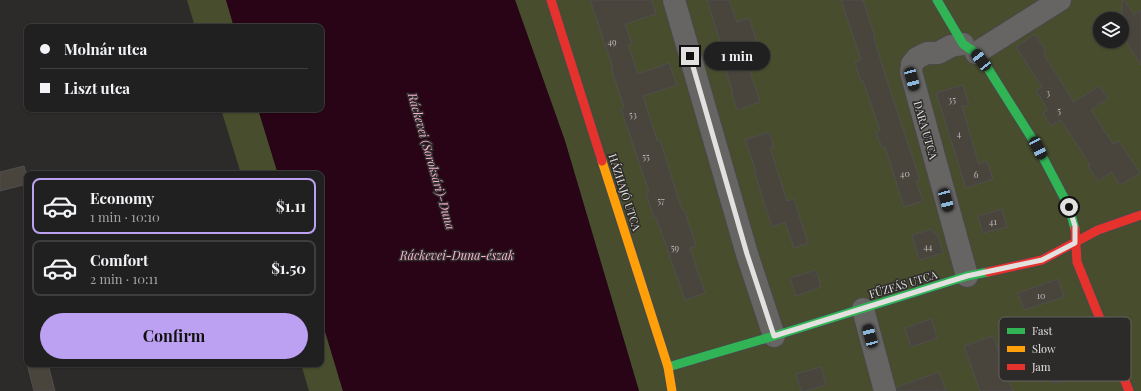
<!DOCTYPE html>
<html lang="en">
<head>
<meta charset="utf-8">
<style>
  :root { --surface:#212020; --page:#292829; --text:#f1f3f6; --muted:#a2a3a5; --line:#3e3e3e; --accent:#bca0f2 }
  body { margin:0; font-family:"Playfair Display",serif; background:var(--page); color:var(--text); height:100vh; display:flex; flex-direction:column; font-size:15px; white-space:nowrap }
  * { box-sizing:border-box; margin:0 }
  p { font-size:13px; color:var(--muted) }
  .icon { flex:none; width:22px; height:22px; fill:none; stroke:currentColor; stroke-width:2; stroke-linecap:round; stroke-linejoin:round }
  .map { position:relative; flex:1; overflow:hidden }
  .sheet { position:absolute; left:24px; top:171px; width:300px; height:196px; display:flex; flex-direction:column; background:var(--surface); border-radius:8px; box-shadow:0 1px 3px #0004,0 0 0 1px var(--line) }
  .sheet>* { flex:none }
  .top-card { position:absolute; left:24px; top:24px; width:300px; height:88px; border-radius:8px; box-shadow:0 1px 3px #0004,0 0 0 1px var(--line); display:grid; align-content:center; height:88px; padding:0 16px; background:var(--surface) }
  .tools { position:absolute; left:1093px; top:12px; display:grid; gap:8px }
  .tools a { display:grid; place-items:center; width:36px; height:36px; border-radius:50%; background:var(--surface); box-shadow:0 1px 3px #0004,0 0 0 1px var(--line); font-size:20px }
  .end { position:absolute; width:18px; height:18px; margin:-9px; border:5px solid #e3e1e0; background:#111; box-shadow:0 0 0 2px #111 }
  .from { border-radius:50% }
  .bubble { position:absolute; height:28px; border-radius:14px; background:var(--surface); box-shadow:0 1px 3px #0004,0 0 0 1px var(--line); font-size:13px; font-weight:700; line-height:28px; text-align:center }
  .car { position:absolute; width:12px; height:24px; margin:-12px -6px; border-radius:5px; box-shadow:0 0 3px 1px #0007; background:linear-gradient(#222 24%,#8ab4d8 0 40%,#222 0 76%,#8ab4d8 0 86%,#222 0) }
  .top-card b { display:flex; align-items:center; gap:14px; height:38px; font-size:15px }
  .top-card b+b { border-top:1px solid var(--line) }
  .top-card i { width:10px; height:10px; background:var(--text) }
  ul { padding:7px 0 0; list-style:none }
  li { display:flex; align-items:center; gap:12px; height:56px; margin:0 8px 6px; padding:0 8px; border:2px solid var(--line); border-radius:8px }
  li div { flex:1 }
  li b { display:block; font-size:15px }
  li em { font-style:normal; font-weight:700 }
  li.active { border-color:var(--accent) }
  li>.icon { width:36px; height:36px; stroke-width:1.5 }
  .cta { display:flex; gap:8px; margin-top:auto; padding:8px 16px }
  .cta a { flex:1; height:46px; border-radius:24px; background:var(--accent); color:#111; font-size:16px; font-weight:700; line-height:46px; text-align:center }
  .map>svg:first-child { display:block }
  .green { fill:#474d2d; fill-rule:evenodd }
  .water { fill:#280416 }
  .building { fill:#49453d; stroke:#504f4e }
  .lines { fill:none; stroke-linecap:round; stroke-linejoin:round }
  .street-casing { stroke:#4a4948; stroke-width:24 }
  .fast-casing { stroke:#4a4948; stroke-width:11 }
  .slow-casing { stroke:#4a4948; stroke-width:11 }
  .jam-casing { stroke:#4a4948; stroke-width:11 }
  .street { stroke:#666564; stroke-width:22 }
  .fast { stroke:#30b455; stroke-width:9 }
  .slow { stroke:#ff9f0a; stroke-width:9 }
  .jam { stroke:#e5322d; stroke-width:9 }
  .route { stroke:#e3e1e0; stroke-width:5 }
  .labels { text-anchor:middle; dominant-baseline:central; stroke-width:3; stroke-linejoin:round; paint-order:stroke }
  .number-label { font-size:9px; fill:#bcbab7 }
  .street-label { font-size:11px; fill:#e3e1e0; stroke:#2d2b29 }
  .water-label { font-size:12px; font-style:italic; fill:#fab3d2; stroke:#2d2b29 }
  .key { fill:#2d2b29; stroke:#646260; stroke-width:1 }
  .key-label { font-size:11px; fill:#e3e1e0 }
</style>
</head>
<body>
<div class="map">
<svg width="1141" height="391" viewBox="0 0 1141 391">
  <rect width="100%" height="100%" fill="#2c2b2a"/>
  <!-- green -->
  <g class="green">
    <polygon points="187,0 226,0 234,27 195,27"/>
    <path d="M515 0H1141V391H639L565 141ZM1100 19H1122V41H1100Z"/>
    <polygon points="221,109 258,109 278,174 241,174"/>
    <polygon points="321,318 343,391 309,391 301,364 321,364"/>
  </g>
  <!-- water -->
  <polygon class="water" points="226,0 515,0 565,141 639,391 343,391 321,318 321,174 278,174 258,109 321,109 321,27 234,27"/>
  <!-- building -->
  <g class="building">
    <polygon points="590,0 652,0 656,14 625,24 632,44 628,45 638,74 669,63 677,85 643,96 657,140 660,140 682,210 684,209 696,246 690,248 705,293 685,300 656,217 654,218 646,193 649,192 621,109 624,107 611,68 613,68"/>
    <polygon points="707,0 729,0 737,22 749,18 764,64 749,69 760,102 737,110 732,93 733,93 722,58 725,57"/>
    <polygon points="841,0 863,0 875,37 874,38 885,74 920,180 916,181 923,201 904,207 885,147 882,148 876,132 880,130 863,81 861,81 855,62 861,60"/>
    <polygon points="1122,0 1124,0 1134,15 1141,10 1141,65 1122,35"/>
    <polygon points="1035,34 1046,51 1043,53 1074,102 1099,86 1108,98 1091,110 1113,144 1119,141 1140,173 1137,175 1120,185 1112,172 1098,181 1088,166 1090,165 1061,120 1051,126 1043,113 1048,110 1036,90 1042,87 1016,47"/>
    <polygon points="963,85 969,105 962,107 979,164 987,161 993,179 966,188 936,93"/>
    <polygon points="769,132 774,147 770,148 787,201 794,199 808,243 794,248 785,222 772,227 754,171 756,171 745,140"/>
    <polygon points="24,166 27,177 27,184 0,191 0,172"/>
    <polygon points="1002,209 1007,227 983,233 978,216"/>
    <polygon points="932,229 934,234 937,233 943,253 919,260 912,235"/>
    <polygon points="816,270 821,287 796,296 790,278"/>
    <polygon points="1058,279 1064,297 1024,310 1018,293"/>
    <polygon points="931,319 937,338 911,347 905,328"/>
    <polygon points="1060,334 1076,376 1054,384 1039,341"/>
    <polygon points="993,336 1013,391 980,391 964,346"/>
    <polygon points="27,364 48,364 55,391 34,391"/>
    <polygon points="821,367 826,385 806,391 801,391 796,374"/>
    <polygon points="939,372 946,391 897,391 897,387"/>
  </g>
  <g class="lines">
    <defs>
      <g id="street">
        <polyline points="674,0 747,254 774,336"/>
        <polyline points="963,44 951,46 938,53 927,53 917,58 912,64 911,72 967,276"/>
        <polyline points="976,53 1060,0"/>
        <polyline points="863,309 885,391"/>
      </g>
      <g id="fast">
        <polyline points="937,0 963,44 976,53 987,67 1038,148 1069,207 1075,229"/>
        <polyline points="668,367 774,336 967,276 988,272"/>
      </g>
      <polyline id="slow" points="602,161 668,367 672,391"/>
      <g id="jam">
        <polyline points="551,0 602,161"/>
        <polyline points="1075,229 1077,262 1129,391"/>
        <polyline points="988,272 1042,260 1098,230 1141,215"/>
      </g>
    </defs>
    <!-- street casing -->
    <use href="#street" class="street-casing"/>
    <!-- fast casing -->
    <use href="#fast" class="fast-casing"/>
    <!-- slow casing -->
    <use href="#slow" class="slow-casing"/>
    <!-- jam casing -->
    <use href="#jam" class="jam-casing"/>
    <!-- street -->
    <use href="#street" class="street"/>
    <!-- fast -->
    <use href="#fast" class="fast"/>
    <!-- slow -->
    <use href="#slow" class="slow"/>
    <!-- jam -->
    <use href="#jam" class="jam"/>
  </g>
  <g class="lines">
    <!-- route -->
    <polyline class="route" points="690,56 747,254 774,336 967,276 1042,260 1075,243 1075,226 1069,207"/>
  </g>
  <g class="labels">
    <!-- number labels -->
    <g class="number-label">
      <text x="612" y="41">49</text>
      <text x="1048" y="92">3</text>
      <text x="952" y="99">35</text>
      <text x="1059" y="110">5</text>
      <text x="633" y="114">53</text>
      <text x="959" y="133">4</text>
      <text x="646" y="156">55</text>
      <text x="905" y="173">40</text>
      <text x="976" y="174">6</text>
      <text x="661" y="200">57</text>
      <text x="993" y="221">41</text>
      <text x="928" y="246">44</text>
      <text x="675" y="247">59</text>
      <text x="1041" y="295">10</text>
    </g>
    <!-- street labels -->
    <g class="street-label">
      <text transform="translate(926 130) rotate(74)">DARA UTCA</text>
      <text transform="translate(625 192) rotate(72)">HÁZHAJÓ UTCA</text>
      <text transform="translate(903 284) rotate(-17)">FŰZFÁS UTCA</text>
    </g>
    <!-- water labels -->
    <g class="water-label">
      <text transform="translate(432 161) rotate(74)">Ráckevei (Soroksári)-Duna</text>
      <text x="457" y="255">Ráckevei-Duna-észak</text>
    </g>
  </g>
  <!-- legend -->
  <rect x="999" y="317" width="132" height="64" rx="6" class="key"/>
  <rect x="1007" y="328" width="18" height="6" fill="#30b455"/>
  <rect x="1007" y="346" width="18" height="6" fill="#ff9f0a"/>
  <rect x="1007" y="364" width="18" height="6" fill="#e5322d"/>
  <g class="key-label">
    <text x="1032" y="335">Fast</text>
    <text x="1032" y="353">Slow</text>
    <text x="1032" y="371">Jam</text>
  </g>
</svg>
<div class="tools">
<a><svg class="icon" aria-label="layers" viewBox="0 0 24 24"><path d="M12 4l9 5-9 5-9-5zM3 14l9 5 9-5"/></svg></a>
</div>
<i class="end from" style="left:1069px;top:207px"></i>
<i class="end" style="left:690px;top:56px"></i>
<div class="bubble" style="left:704px;top:42px;width:66px">1 min</div>
<i class="car" style="left:981px;top:60px;rotate:322deg"></i>
<i class="car" style="left:912px;top:79px;rotate:165deg"></i>
<i class="car" style="left:1038px;top:148px;rotate:153deg"></i>
<i class="car" style="left:946px;top:200px;rotate:165deg"></i>
<i class="car" style="left:870px;top:336px;rotate:345deg"></i>
<div class="top-card">
<b><i class="from"></i>Molnár utca</b>
<b><i></i>Liszt utca</b>
</div>
<section class="sheet">
<ul>
<li class="active"><svg class="icon" aria-label="car" viewBox="0 0 24 24"><path d="M5 17H2v-5l4-1 3-4h7l3 4 3 1v5h-3M9 17h6M6 11h13"/><circle cx="7" cy="17" r="2"/><circle cx="17" cy="17" r="2"/></svg><div><b>Economy</b><p>1 min · 10:10</p></div><em>$1.11</em></li>
<li><svg class="icon" aria-label="car" viewBox="0 0 24 24"><path d="M5 17H2v-5l4-1 3-4h7l3 4 3 1v5h-3M9 17h6M6 11h13"/><circle cx="7" cy="17" r="2"/><circle cx="17" cy="17" r="2"/></svg><div><b>Comfort</b><p>2 min · 10:11</p></div><em>$1.50</em></li>
</ul>
<div class="cta"><a>Confirm</a></div>
</section>
</div>
</body>
</html>
